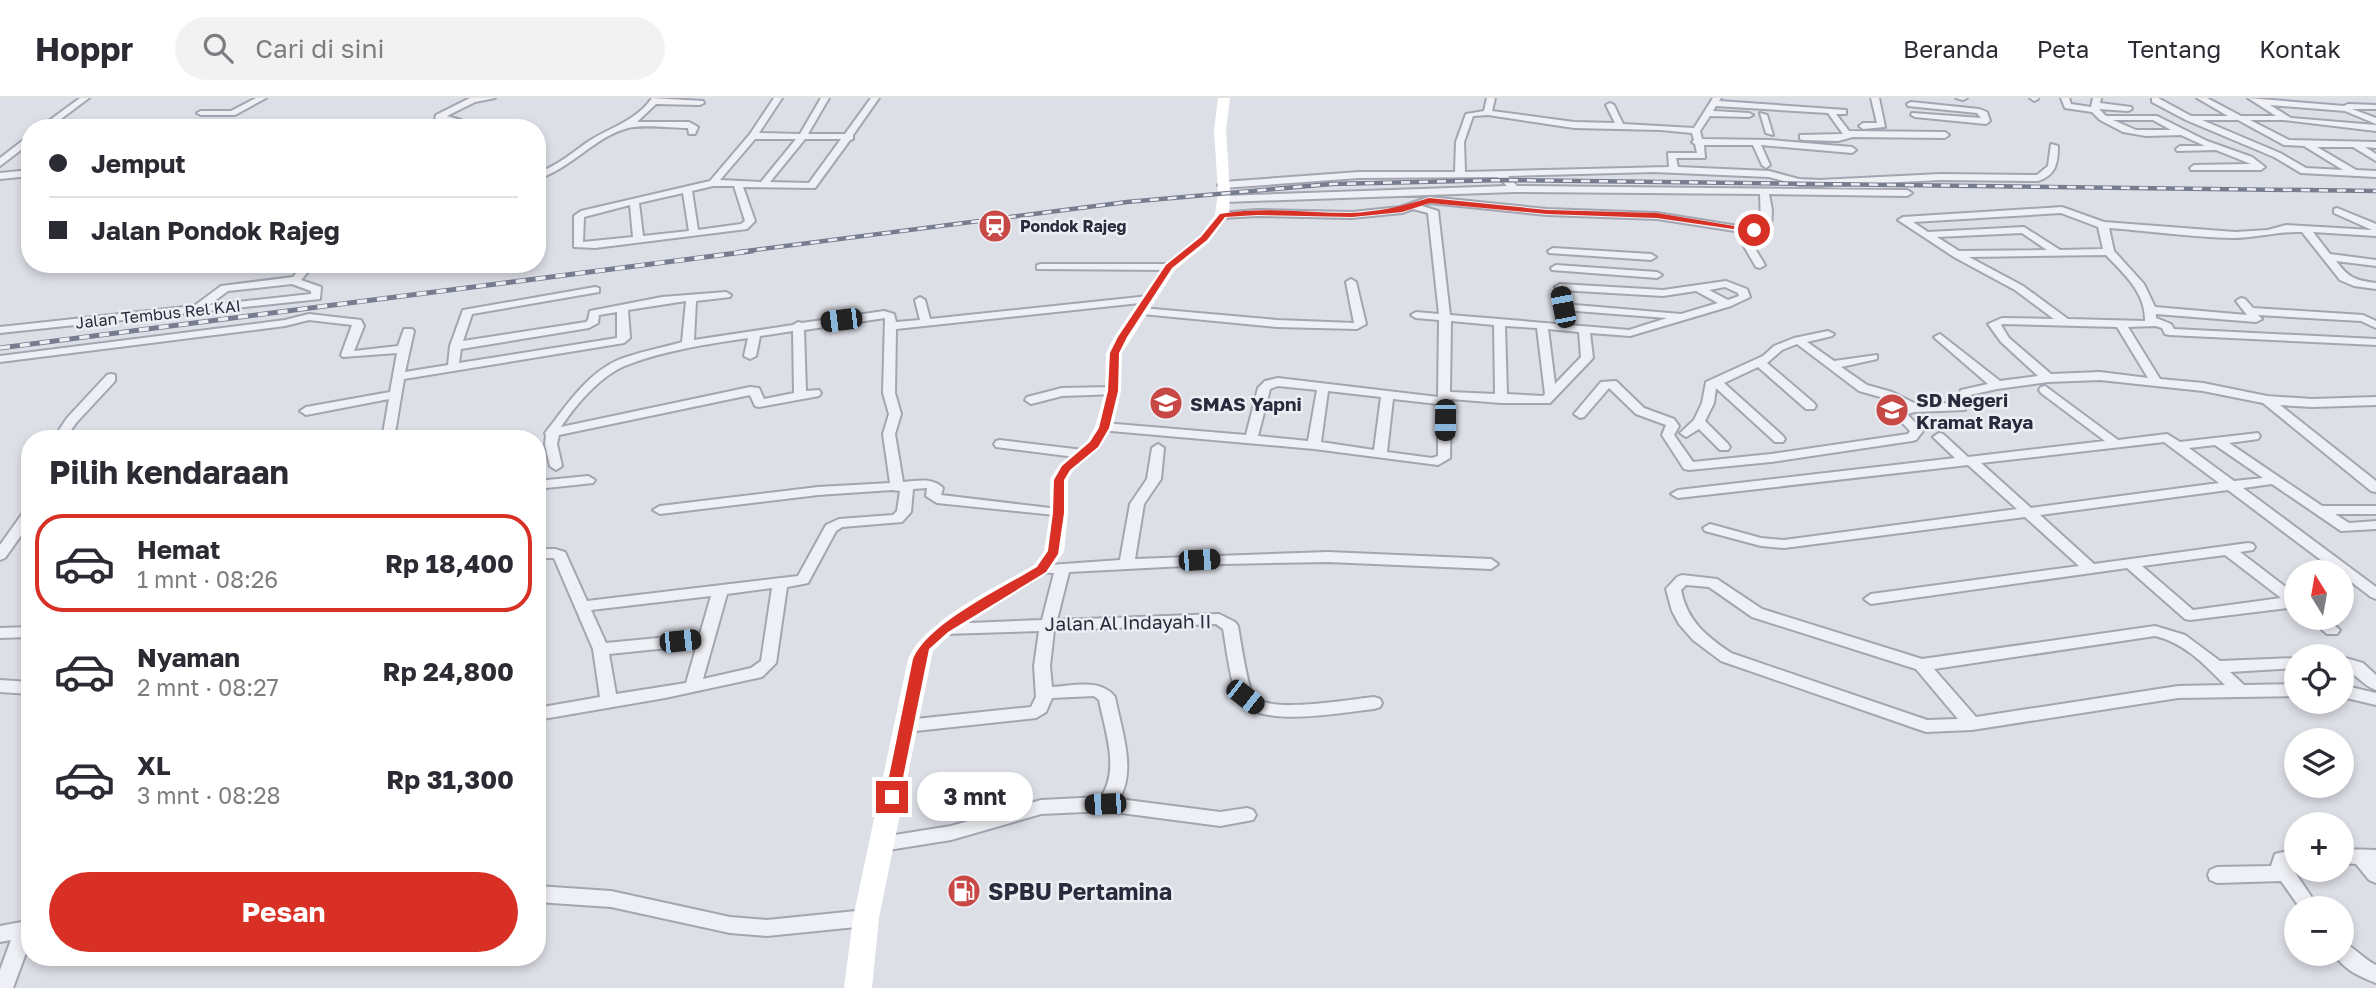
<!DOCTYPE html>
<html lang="id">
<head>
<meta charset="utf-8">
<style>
  :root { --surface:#fff; --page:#f2f2f3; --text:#2b2b33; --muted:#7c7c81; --line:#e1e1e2; --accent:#d93025 }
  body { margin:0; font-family:"Golos Text",sans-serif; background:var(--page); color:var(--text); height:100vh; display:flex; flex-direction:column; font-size:26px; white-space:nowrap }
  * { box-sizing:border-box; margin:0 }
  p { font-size:23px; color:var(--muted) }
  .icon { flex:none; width:38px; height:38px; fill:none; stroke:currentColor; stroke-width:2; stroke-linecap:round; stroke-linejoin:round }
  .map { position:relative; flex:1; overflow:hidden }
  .panel { position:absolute; left:21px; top:332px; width:525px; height:536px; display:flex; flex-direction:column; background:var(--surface); border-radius:28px; box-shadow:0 4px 10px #0003 }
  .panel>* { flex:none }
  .top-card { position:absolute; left:21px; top:21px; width:525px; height:154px; border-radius:28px; box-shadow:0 4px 10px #0003; display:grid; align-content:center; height:154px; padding:0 28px; background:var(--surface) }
  .needle { width:46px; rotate:349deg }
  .tools { position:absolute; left:2284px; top:462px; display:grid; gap:14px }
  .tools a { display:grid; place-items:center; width:70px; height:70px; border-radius:50%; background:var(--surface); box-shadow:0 4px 10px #0003; font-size:35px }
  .end { position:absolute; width:32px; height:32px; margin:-16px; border:9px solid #d93025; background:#fff; box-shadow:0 0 0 4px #fff }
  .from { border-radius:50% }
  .bubble { position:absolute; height:49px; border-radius:24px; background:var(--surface); box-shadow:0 4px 10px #0003; font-size:23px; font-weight:700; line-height:49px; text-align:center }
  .car { position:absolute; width:21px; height:42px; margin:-21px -10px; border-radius:9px; box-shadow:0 0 5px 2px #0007; background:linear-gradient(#222 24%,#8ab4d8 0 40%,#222 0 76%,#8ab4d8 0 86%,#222 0) }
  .top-card b { display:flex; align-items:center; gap:24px; height:66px; font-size:26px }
  .top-card b+b { border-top:2px solid var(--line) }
  .top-card i { width:18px; height:18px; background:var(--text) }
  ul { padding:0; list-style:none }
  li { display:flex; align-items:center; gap:21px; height:98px; margin:0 14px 10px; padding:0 14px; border:4px solid transparent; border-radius:28px }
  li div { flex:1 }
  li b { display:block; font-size:26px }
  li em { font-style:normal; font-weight:700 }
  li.current { border-color:var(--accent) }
  li>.icon { width:63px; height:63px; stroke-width:1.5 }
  h2 { padding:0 28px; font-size:32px; line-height:84px }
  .primary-button { display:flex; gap:14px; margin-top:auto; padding:14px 28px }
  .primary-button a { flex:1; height:80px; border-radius:42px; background:var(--accent); color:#fff; font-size:28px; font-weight:700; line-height:80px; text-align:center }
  header { display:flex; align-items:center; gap:42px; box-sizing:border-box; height:98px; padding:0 35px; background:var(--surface); border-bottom:2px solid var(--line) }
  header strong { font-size:33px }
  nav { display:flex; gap:38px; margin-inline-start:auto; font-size:24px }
  .search { width:490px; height:63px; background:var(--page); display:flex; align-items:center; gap:18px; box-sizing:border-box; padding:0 24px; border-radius:38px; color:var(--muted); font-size:26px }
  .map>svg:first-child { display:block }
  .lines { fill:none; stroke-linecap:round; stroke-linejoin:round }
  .minor-casing { stroke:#a3a5b0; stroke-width:4 }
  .minor { fill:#eff0f5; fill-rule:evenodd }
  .secondary { fill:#fff; fill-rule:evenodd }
  .rail-far1-casing { stroke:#777c8f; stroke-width:4.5 }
  .rail-casing { stroke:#777c8f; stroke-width:5 }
  .rail-far1 { stroke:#eceef4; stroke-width:2.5; stroke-dasharray:9; stroke-linecap:butt }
  .rail { stroke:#eceef4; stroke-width:3.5; stroke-dasharray:10; stroke-linecap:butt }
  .route { fill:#d93025 }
  .labels { text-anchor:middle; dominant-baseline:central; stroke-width:5; stroke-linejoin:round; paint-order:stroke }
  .far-poi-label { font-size:16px; font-weight:bold; fill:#272b3c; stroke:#eceef4; text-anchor:start }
  .far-street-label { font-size:16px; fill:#272b3c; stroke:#eceef4 }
  .poi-label { font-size:19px; font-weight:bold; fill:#272b3c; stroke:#eceef4; text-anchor:start }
  .street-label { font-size:19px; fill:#272b3c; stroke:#eceef4 }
  .near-poi-label { font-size:23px; font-weight:bold; fill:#272b3c; stroke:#eceef4; text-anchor:start }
</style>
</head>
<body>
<header>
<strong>Hoppr</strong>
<div class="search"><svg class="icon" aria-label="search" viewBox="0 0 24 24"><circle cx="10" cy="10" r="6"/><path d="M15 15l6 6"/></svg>Cari di sini</div>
<nav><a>Beranda</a><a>Peta</a><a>Tentang</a><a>Kontak</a></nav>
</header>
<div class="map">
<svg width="2376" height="890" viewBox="0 0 2376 890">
  <rect width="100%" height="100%" fill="#dddfe6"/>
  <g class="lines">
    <defs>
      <g id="minor">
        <polygon points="80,0 89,0 49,30 39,30"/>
        <polygon points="256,0 266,0 235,17 201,17 197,15 201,13 231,13"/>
        <polygon points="470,0 495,0 475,4 447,18 461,22 448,30 437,30 447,23 435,22 436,17"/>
        <path d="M652 0 703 3 704 5 700 7 656 6 637 24H689L698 29 695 36H689L688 30C673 30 641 26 628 30 594 39 571 71 537 81V75C557 68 572 55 589 43 611 29 636 23 652 0Z"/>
        <path d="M774 0H782L759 35 800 36 821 0H829L808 36H845L871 0H879L853 37V41L850 42 815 90 743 89 755 123 747 131 595 150 574 149V118L581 113 710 83 750 36ZM755 41H796L761 84 720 82ZM805 41H841L809 85 770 84ZM713 88H734L745 123 741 126 698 132 692 93ZM683 95 689 133 643 138 639 105ZM630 107 633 139 583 144 584 119Z"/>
        <path d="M1487 0H1495L1492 13 1574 24 1615 25 1606 7 1610 5 1614 7 1623 26 1694 30 1713 0H1721L1719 3 1846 12V16H1836L1849 33 1945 34 1949 37 1945 40 1853 39 1838 43 1803 42 1800 41V37L1843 36 1828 15 1716 8 1713 13 1749 15 1753 17 1749 19 1710 18 1700 33 1702 41 1770 42 1852 49 1856 52 1852 55 1761 47 1770 67 1766 70 1762 67 1753 47H1704L1705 60H1676L1678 69 1769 73 1799 81 1820 82 1941 76 2037 77 2048 68 2051 46 2058 48C2058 65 2056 77 2038 83L1941 82 1820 88 1799 87 1769 79 1654 74 1508 78 1517 88 1907 92 1912 95 1907 98 1769 96 1772 112 1771 130 1766 133 1745 134 1765 167 1760 170 1756 169 1735 133 1657 121 1547 117 1430 105 1422 108 1438 113 1450 217 1629 232 1667 220 1563 212 1558 209 1563 206 1681 216 1718 205 1696 193 1663 198 1560 192 1555 189 1560 186 1663 192 1726 183 1747 191 1750 199 1731 208 1630 238 1590 235 1593 260 1550 305H1501L1451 301 1450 360 1438 367 1314 351 1100 332 1098 329 1104 325 1246 337 1258 290 1265 283 1278 280 1438 299 1439 222 1416 220 1411 217 1416 214 1439 216 1428 115 1413 111 1402 115 1352 120 1257 118 1222 120 1219 119V115L1257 112 1352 114 1400 109 1429 99 1547 111 1657 115 1738 128 1761 127 1760 96 1514 94 1224 104 1219 101 1224 98 1507 88 1498 79 1359 80 1223 90 1218 87 1223 84 1359 74H1455L1456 44 1466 16 1484 13ZM1488 17 1574 30 1661 32 1692 35 1694 42 1692 44 1695 46 1697 55H1668L1669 69 1465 74 1464 44 1473 18ZM1725 189 1738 195 1739 198 1728 202 1709 192ZM1451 223 1494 227 1495 296 1450 294ZM1505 228 1537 230 1545 296 1543 298 1507 296ZM1548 231 1579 234 1581 259 1555 286ZM1278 288 1317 292 1308 343 1258 338 1270 291ZM1328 293 1381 299 1374 352 1321 344ZM1393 301 1438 306V358L1432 360 1387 354Z"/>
        <polygon points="1871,0 1879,0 1885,29 1863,31 1859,28 1863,25 1877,25"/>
        <polygon points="1956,0 1967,0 1963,2"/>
        <polygon points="2030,0 2038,0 2038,1 2034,3"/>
        <path d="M2061 0H2069L2071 6 2091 9 2093 0H2101L2100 5 2131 9 2132 11 2128 13 2099 11 2106 18H2157L2207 43 2252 59 2265 69 2261 72H2191L2190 70 2194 67 2251 66 2216 52 2177 53 2176 51 2180 48H2205L2181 37 2146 38 2123 34 2100 22 2092 14 2065 10ZM2113 22H2153L2171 32H2136Z"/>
        <path d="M2152 0H2158L2191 18H2228L2197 0H2207L2241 18H2276L2248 0 2344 8 2348 6 2376 7V11H2352L2376 20V26L2345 13 2270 7 2291 20 2376 27V33L2283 22H2250L2289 42 2376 44V50L2365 49 2376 56V63L2353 49H2317L2356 72 2376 73V79L2301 75 2274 59 2186 22 2152 4ZM2202 22H2238L2284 47 2304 48 2343 72 2306 70 2280 55Z"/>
        <polygon points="1911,4 1979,11 1987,14 1990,23 1986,26 1915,19 1911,17 1912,15 1981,20 1977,15 1908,8 1907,6"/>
        <polygon points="1760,15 1767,17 1773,37 1766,35"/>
        <polygon points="30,37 30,45 0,68 0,60"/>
        <polygon points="30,72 30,78 0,81 0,75"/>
        <path d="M2062 109 2104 124 2235 134 2268 132 2286 127 2372 132 2334 115V111L2337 110 2376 126V138L2313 134 2330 156 2376 162V168L2336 163C2349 180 2354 182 2376 185V191L2354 188 2340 182 2302 134C2279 133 2256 140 2233 140 2191 139 2150 133 2109 130L2114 153 2144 186 2155 209 2247 217 2236 203 2241 200 2245 201 2253 210 2363 217 2376 223V230L2361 223 2258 217 2262 221 2256 224 2156 216V220L2171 226 2174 231 2376 241V247L2169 237 2165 236 2162 230 2156 228 2128 229 2160 281 2203 285 2267 298 2312 301 2376 299V307L2312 309 2280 307 2376 383V394L2371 393 2263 305 2203 293 2100 282 2048 284 1997 291 1970 297 1965 312 1915 314 1907 316 1923 333 1916 342 1912 343 1771 364 1689 372 1684 371 1662 337 1666 327 1636 316 1609 290 1584 319 1580 320 1574 316 1601 284 1616 283 1644 310 1674 321 1679 328 1674 337 1693 364 1771 356 1908 336 1910 333 1893 315 1903 309 1884 300 1859 293 1797 246 1782 252 1767 265 1814 305 1816 308 1814 311H1806L1758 269 1724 285 1783 338 1785 341 1783 344H1775L1716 290 1714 305 1705 323 1728 346 1730 349 1728 352H1720L1699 331 1686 339 1680 335 1694 322 1702 305 1706 284 1763 258 1774 248 1794 240 1828 233 1834 236 1832 238 1807 244 1834 263 1877 257V261L1841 269 1867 287 1892 294 1916 306 1956 305 1961 292 1988 286 1936 241 1934 239 1940 236 2000 283 2038 278 2001 244 1988 226 2002 220 2054 221 2015 192 1954 159 1898 122 1903 119ZM2061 115 2098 129 2103 151 2060 152 2024 129 1928 134 1913 124ZM2022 135 2047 152 1959 153 1937 139ZM2106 157C2124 176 2146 195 2145 223L2068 221 2023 188 1969 159ZM2003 226 2117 229 2148 280 2100 274 2051 276 2009 240 2001 227Z"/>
        <polygon points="1553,150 1651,156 1656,159 1651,162 1549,155 1548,153"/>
        <path d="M304 166H315L301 182 321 189 320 201 0 235V229L194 208 221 188 293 179ZM292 186 311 193V196L209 207 228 193Z"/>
        <polygon points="1041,166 1169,166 1174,169 1169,172 1037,171 1037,167"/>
        <polygon points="1556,167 1657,174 1662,177 1657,180 1552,172 1551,170"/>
        <polygon points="1351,181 1356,184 1366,226 1357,231 1277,229 1142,216 1137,213 1142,210 1277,222 1354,225 1346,184"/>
        <path d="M595 189 599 190V194L472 216 463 243 586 224 588 222 590 213 662 199 726 194 731 197 730 199 696 203 694 242 793 227 798 224 802 225 884 213 894 216 896 224 920 222 915 202 920 199 925 202 930 221 1149 198 1154 201 1149 204 896 231 895 295 901 316 895 336 903 384C917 383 932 379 943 390L941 397 1059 411 1066 415 1064 418 937 405 926 398 927 390 913 391 911 414 902 424 842 429 836 433 808 485 787 489 776 565 762 579 665 600 537 622V610L600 599 593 551 554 460H537V451H555L565 454 587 503 798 478 826 427 839 421 893 417 897 413 900 393 892 392 818 397 660 416 653 412 660 408 818 389 890 385 883 336 889 316 883 295 885 220 804 232 806 293 819 292 821 295 819 298 759 309 755 308 750 297 559 337 557 346 562 368 556 372 550 368 545 346 546 338 545 335C565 310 586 276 618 262 638 254 662 250 682 244L686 203 628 212 630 240 624 245 404 281 394 341H382L389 301 306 317 300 313 306 309 390 294 397 255 343 259 341 257 352 227 309 222 285 228 0 264V258L285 222 309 216 361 222 364 228 354 253 398 248 404 231H412L414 233 405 274 448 267 450 248 463 212ZM617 214V240L459 265 461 251 589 230 598 225 599 217ZM793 233 794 295 764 301 759 290 750 289 561 329C576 306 601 277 627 267 665 252 708 246 748 240L744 258 750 261 756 258 760 238ZM772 490 761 563 751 570 703 581 727 496ZM711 498 700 536 606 545 591 512ZM697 547 686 585 616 596 609 556Z"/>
        <polygon points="111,276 115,277 115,283 76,325 65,341 53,341 67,320 107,277"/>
        <path d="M2045 288 2118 342 2167 336 2180 344 2258 335 2260 338 2258 341 2229 345 2322 408H2376V416H2335L2349 425 2376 423V431L2341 433 2272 386 2243 390 2376 489V501L2371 499 2342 477V474H2337L2228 392 2040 417 2094 466 2248 445 2253 446 2255 449 2253 452 2240 454 2296 497V509L2190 522 2185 521 2127 470 1871 506 1864 501 1871 496 2079 468 2025 419 1784 450 1761 448 1705 433 1703 430 1710 426 1761 440 1784 442 2017 411 1968 367 1678 400 1671 396 1678 392 1955 360 1933 339 1939 335 1943 336 1968 359 2105 343 2041 295 2039 292 2041 289ZM2164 344 2219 385 2031 410 1981 365ZM2215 347 2263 380 2234 383 2189 350ZM2225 457 2281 500 2193 512 2142 468Z"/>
        <polygon points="1113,289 1117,290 1119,293 1117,296 1062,298 1031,306 1025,302 1027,299 1062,290"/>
        <polygon points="1000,342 1083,352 1089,356 1083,360 996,349 994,346 996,343"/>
        <path d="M1158 346 1164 350 1161 381 1144 406 1135 461 1328 454 1491 461 1498 466 1491 471 1328 464 1223 466 1069 474 1057 522 1219 516 1235 524 1238 528C1240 540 1248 590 1253 597 1266 617 1351 601 1374 599L1380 601 1382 605 1380 609 1374 611C1344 614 1254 632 1238 600 1231 588 1226 547 1223 531L1216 526 1054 532 1050 568 1052 589C1073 588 1101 580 1115 599 1121 631 1137 672 1119 701L1220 714 1247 710 1253 712 1256 717 1253 722 1220 728 1106 713 1041 716 951 742 882 753 876 751 873 746 876 741 882 739 951 728 1041 702 1101 699C1120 671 1105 633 1099 602L1094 598 1052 600 1046 614 1036 620 906 634 900 632 898 628 900 624 906 622 1031 609 1036 599 1034 568 1039 533 944 536 939 535 936 531 939 527 944 526 1042 522 1054 475 1036 474 1034 471 1036 468 1120 462 1130 406 1147 381 1152 350Z"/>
        <polygon points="588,378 595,382 593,385 537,391 537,383"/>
        <polygon points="30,411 30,425 5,460 0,462 0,447 25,412"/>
        <path d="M1682 477 1717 481 1762 511 1922 561 2155 528 2185 537 2220 563 2296 560V570L2230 574 2244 587 2296 586V598L2178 600 1972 632 1926 634 1721 563 1693 542 1679 526 1672 513 1666 491 1677 479ZM1686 487 1709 489 1752 519 1916 571 1958 621 1927 622 1731 555C1706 538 1687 523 1681 492ZM2155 538C2185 545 2205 567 2225 587L2178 588 1976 619 1934 571Z"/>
        <polygon points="2308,520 2326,520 2340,532 2337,536 2327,536"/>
        <polygon points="30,529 30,539 0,540 0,530"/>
        <path d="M2342 559 2363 565 2376 577V592C2363 588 2355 574 2342 570Z"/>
        <polygon points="0,582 30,584 30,596 0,594"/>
        <polygon points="2342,587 2376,595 2376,607 2342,599"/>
        <polygon points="2296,751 2296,765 2290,767 2319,810 2300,810 2281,783 2217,785 2210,782 2208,777 2210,772 2217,769 2271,768 2275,756"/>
        <polygon points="2342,751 2376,752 2376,785 2369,782 2356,766 2342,765"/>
        <polygon points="537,788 611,793 730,819 767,822 866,812 873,814 876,820 873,826 866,828 767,838 730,835 611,809 537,804"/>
        <polygon points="27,823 30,823 30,844 13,890 0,890 0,872 11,842 0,844 0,828"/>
        <path d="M2342 844C2355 849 2363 861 2376 867V885C2359 878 2344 872 2334 856H2342Z"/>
      </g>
    </defs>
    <!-- minor casing -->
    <use href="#minor" class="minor-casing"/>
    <!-- minor -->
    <use href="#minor" class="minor"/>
    <!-- secondary -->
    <path class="secondary" d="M1218 0H1230L1226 32 1230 94 1229 117 1209 144 1175 172 1122 255 1121 293 1113 329 1100 350 1073 373 1068 381V415L1064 454 1048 475 951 536 933 553 879 820 872 890H844L853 820 908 561C925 522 997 489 1034 467L1044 453 1050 415V381L1060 366 1087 343 1095 329 1105 293 1106 255 1114 239 1164 166 1199 138 1215 117 1218 94 1214 32Z"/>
    <defs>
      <polyline id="rail-far1" points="739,154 1127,104 1331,86 1506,82 2376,93"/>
      <polyline id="rail" points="0,250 752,153"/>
    </defs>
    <!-- rail-far1 casing -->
    <use href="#rail-far1" class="rail-far1-casing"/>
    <!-- rail casing -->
    <use href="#rail" class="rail-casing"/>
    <!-- rail-far1 -->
    <use href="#rail-far1" class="rail-far1"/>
    <!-- rail -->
    <use href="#rail" class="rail"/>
  </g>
  <!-- route -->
  <path class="route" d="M1429 100 1547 112 1657 115 1758 132 1754 134 1657 120 1547 116 1430 105 1402 114 1352 119 1257 117 1225 119 1207 142 1172 170 1127 239 1119 255 1118 293 1109 330 1098 349 1070 372 1064 382V415L1058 456 1046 474 948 534 929 551 899 699 897 703H887L885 699 913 561C928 525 1003 490 1037 469L1048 453 1053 415 1054 382 1062 368 1090 344 1099 330 1108 293 1110 255 1118 239 1166 167 1201 139 1220 116C1263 108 1307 115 1350 115 1378 114 1403 108 1429 100Z"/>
  <!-- icons -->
  <defs>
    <symbol id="station-disc" viewBox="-11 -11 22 22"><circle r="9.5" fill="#c84845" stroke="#eceef4"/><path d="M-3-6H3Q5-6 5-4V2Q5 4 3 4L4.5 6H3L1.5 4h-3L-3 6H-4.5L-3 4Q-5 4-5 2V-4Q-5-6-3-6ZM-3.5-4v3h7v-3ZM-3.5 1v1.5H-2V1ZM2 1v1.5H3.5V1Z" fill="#fff"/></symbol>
    <symbol id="school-disc" viewBox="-11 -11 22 22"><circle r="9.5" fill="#c84845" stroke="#eceef4"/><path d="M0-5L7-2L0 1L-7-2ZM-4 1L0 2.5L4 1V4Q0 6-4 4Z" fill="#fff"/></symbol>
    <symbol id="fuel-disc" viewBox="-11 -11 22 22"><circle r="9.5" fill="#c84845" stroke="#eceef4"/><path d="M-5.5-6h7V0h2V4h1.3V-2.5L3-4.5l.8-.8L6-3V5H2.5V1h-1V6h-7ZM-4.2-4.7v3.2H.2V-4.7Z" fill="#fff"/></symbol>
  </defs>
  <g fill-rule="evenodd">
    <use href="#station-disc" x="976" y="109" width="38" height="38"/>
    <use href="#school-disc" x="1147" y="286" width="38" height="38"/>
    <use href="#school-disc" x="1873" y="293" width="38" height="38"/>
    <use href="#fuel-disc" x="945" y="774" width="38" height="38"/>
  </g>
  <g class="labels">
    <!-- far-poi labels -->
    <g class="far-poi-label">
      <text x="1020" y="128">Pondok Rajeg</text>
    </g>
    <!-- far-street labels -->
    <g class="far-street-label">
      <text transform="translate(158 216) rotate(-6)">Jalan Tembus Rel KAI</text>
    </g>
    <!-- poi labels -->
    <g class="poi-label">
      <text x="1916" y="301">SD Negeri<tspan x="1916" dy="22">Kramat Raya</tspan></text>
      <text x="1190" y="305">SMAS Yapni</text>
    </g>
    <!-- street labels -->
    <g class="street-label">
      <text transform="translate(1128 524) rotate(-1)">Jalan Al Indayah II</text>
    </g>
    <!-- near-poi labels -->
    <g class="near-poi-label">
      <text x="988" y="793">SPBU Pertamina</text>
    </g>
  </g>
</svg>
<div class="tools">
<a><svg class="needle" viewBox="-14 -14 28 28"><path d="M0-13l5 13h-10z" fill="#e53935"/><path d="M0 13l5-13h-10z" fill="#7c7c81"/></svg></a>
<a><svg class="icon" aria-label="locate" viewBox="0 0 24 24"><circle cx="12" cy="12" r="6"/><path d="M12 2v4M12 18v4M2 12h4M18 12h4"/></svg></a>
<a><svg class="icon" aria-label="layers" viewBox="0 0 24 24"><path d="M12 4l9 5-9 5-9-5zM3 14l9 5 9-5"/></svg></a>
<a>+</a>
<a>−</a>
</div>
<i class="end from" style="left:1754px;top:132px"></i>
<i class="end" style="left:892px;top:699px"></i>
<div class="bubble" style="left:917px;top:674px;width:116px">3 mnt</div>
<i class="car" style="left:1563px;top:209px;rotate:349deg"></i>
<i class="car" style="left:841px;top:222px;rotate:263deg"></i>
<i class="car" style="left:1445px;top:322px;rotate:181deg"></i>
<i class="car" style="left:1199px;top:462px;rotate:87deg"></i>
<i class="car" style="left:680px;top:543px;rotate:84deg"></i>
<i class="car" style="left:1245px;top:599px;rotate:128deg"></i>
<i class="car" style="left:1105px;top:706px;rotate:268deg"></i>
<div class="top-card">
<b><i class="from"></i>Jemput</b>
<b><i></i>Jalan Pondok Rajeg</b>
</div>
<section class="panel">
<h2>Pilih kendaraan</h2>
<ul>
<li class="current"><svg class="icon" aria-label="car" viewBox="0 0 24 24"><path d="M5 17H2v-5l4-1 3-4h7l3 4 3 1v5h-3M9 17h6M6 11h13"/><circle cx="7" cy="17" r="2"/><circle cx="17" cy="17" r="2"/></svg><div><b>Hemat</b><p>1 mnt · 08:26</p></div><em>Rp 18,400</em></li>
<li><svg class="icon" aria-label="car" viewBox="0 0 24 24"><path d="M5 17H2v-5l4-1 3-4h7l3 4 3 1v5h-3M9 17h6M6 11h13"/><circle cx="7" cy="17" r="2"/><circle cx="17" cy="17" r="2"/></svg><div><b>Nyaman</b><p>2 mnt · 08:27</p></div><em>Rp 24,800</em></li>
<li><svg class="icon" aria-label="car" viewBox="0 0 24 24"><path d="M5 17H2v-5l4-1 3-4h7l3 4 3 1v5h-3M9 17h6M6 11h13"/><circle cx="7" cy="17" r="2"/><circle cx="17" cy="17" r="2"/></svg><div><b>XL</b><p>3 mnt · 08:28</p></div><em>Rp 31,300</em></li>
</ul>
<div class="primary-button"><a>Pesan</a></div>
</section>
</div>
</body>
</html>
